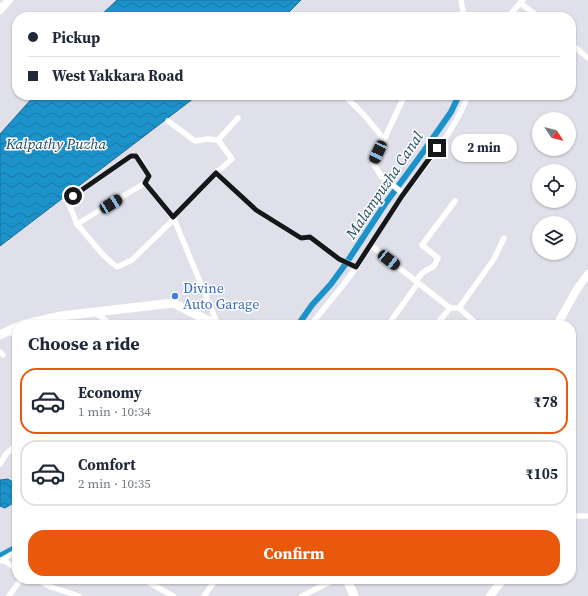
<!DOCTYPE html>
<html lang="en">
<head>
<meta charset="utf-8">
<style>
  :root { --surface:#fff; --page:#f2f2f3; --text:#1f2937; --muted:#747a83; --line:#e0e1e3; --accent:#ea580c }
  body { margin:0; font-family:"Source Serif 4",serif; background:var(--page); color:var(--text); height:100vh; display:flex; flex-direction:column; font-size:15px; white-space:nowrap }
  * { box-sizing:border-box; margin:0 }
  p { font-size:13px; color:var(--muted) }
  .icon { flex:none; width:22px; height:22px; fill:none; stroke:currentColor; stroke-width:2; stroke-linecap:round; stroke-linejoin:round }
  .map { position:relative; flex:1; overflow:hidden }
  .panel { position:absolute; left:12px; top:320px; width:564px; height:264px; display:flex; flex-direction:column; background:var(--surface); border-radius:16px; box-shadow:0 1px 3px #0004 }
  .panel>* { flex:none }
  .top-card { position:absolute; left:12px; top:12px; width:564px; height:88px; border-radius:16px; box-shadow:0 1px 3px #0004; display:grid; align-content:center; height:88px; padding:0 16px; background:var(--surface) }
  .needle { width:26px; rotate:126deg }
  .controls { position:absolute; left:532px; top:112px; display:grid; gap:8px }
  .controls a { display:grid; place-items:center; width:44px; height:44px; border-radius:50%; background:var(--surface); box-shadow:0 1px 3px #0004; font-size:20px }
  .end { position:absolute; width:18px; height:18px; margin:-9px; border:5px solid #16171a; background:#fff; box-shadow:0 0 0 2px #fff }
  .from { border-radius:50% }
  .bubble { position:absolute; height:28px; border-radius:14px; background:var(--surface); box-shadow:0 1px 3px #0004; font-size:13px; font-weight:700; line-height:28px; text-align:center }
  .car { position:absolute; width:12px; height:24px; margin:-12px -6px; border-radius:5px; box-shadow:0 0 3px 1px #0007; background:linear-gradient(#222 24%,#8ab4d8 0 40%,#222 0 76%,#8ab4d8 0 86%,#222 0) }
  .top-card b { display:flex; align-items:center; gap:14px; height:38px; font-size:15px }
  .top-card b+b { border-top:1px solid var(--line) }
  .top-card i { width:10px; height:10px; background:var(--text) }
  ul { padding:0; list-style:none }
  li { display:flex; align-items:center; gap:12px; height:66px; margin:0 8px 6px; padding:0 8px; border:2px solid var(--line); border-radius:16px }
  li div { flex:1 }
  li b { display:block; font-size:15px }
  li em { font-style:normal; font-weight:700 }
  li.current { border-color:var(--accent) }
  li>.icon { width:36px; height:36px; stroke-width:1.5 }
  h2 { padding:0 16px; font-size:18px; line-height:48px }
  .primary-button { display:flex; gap:8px; margin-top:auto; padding:8px 16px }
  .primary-button a { flex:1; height:46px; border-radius:16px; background:var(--accent); color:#fff; font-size:16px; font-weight:700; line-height:46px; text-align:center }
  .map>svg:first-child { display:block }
  .water { fill:url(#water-waves); stroke:#1a6d96 }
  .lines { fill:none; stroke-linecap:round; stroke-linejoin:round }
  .canal { stroke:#1c92cb; stroke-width:6 }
  .street { stroke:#fff; stroke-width:5.5 }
  .secondary { stroke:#fff; stroke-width:8 }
  .primary { stroke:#fff; stroke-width:9 }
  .route { stroke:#16171a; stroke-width:5 }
  .shop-dot { fill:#3f7fe0; stroke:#fff; stroke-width:1.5 }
  .labels { text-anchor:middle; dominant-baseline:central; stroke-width:3; stroke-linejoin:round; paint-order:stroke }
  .shop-label { font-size:14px; fill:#366cbe; stroke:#fff; text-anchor:start }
  .water-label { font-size:15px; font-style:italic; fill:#204b64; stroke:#fff }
</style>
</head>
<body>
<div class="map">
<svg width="588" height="596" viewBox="0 0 588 596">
  <defs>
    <pattern id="water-waves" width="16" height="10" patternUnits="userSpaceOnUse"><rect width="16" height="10" fill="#1c92cb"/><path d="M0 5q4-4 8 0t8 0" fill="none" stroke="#1876a4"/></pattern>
  </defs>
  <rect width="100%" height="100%" fill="#e0e0ea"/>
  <!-- water -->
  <g class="water">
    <polygon points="117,0 301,0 284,17 99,17"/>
    <polygon points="35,95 198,95 0,246 0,134"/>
    <path d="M8 479 17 485C17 499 18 501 5 508L0 506V480Z"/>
  </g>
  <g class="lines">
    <!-- canal -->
    <g class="canal">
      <polyline points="298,325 312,305 331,284 347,262 385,204 421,155 451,112 459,95"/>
      <polyline points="0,556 17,547"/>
    </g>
    <!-- street -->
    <g class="street">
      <polyline points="461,0 464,17"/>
      <polyline points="520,3 539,17"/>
      <polyline points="508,17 523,0"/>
      <polyline points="571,44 588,58"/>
      <polyline points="344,95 364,115 384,139"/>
      <polyline points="168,121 195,141 208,139 218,140 232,159 216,173"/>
      <polyline points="218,140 238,118"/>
      <polyline points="145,183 149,176 137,156 131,156 73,196 68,202 77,224 104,256 117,267 132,260 174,219"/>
      <polyline points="404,194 381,176 373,163 402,101 407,95"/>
      <polyline points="173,217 216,173 256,210 301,238 310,237 339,259 357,267"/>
      <polyline points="77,224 145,183 174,219 218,325"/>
      <polyline points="370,245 450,308 459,308 478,325"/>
      <polyline points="416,281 422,273 434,266 438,258 422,245 455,201"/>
      <polyline points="459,308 494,259 504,238"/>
      <polyline points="95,312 111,325"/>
      <path d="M311 325C327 304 345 285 359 263 374 240 388 216 404 194 426 163 455 131 468 95"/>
      <polyline points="388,325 418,283"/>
      <polyline points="436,325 450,308"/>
      <polyline points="10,331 17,338"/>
      <polyline points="0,352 3,355"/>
      <polyline points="0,464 6,454 17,444"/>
      <polyline points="571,516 588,516"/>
      <polyline points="0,560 6,562 17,569"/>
      <polyline points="0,561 17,551"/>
      <polyline points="36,579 51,587 79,596"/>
      <polyline points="143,579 173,596"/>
      <polyline points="9,596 21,579"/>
      <polyline points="204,596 216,579"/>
      <polyline points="302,596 336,579"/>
    </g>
    <!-- secondary -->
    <g class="secondary">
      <polyline points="0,10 9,0"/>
      <polyline points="557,325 577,289 588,274"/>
      <polyline points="490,596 503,579"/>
    </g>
    <!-- primary -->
    <g class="primary">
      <polyline points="22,325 61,316 173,303 211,322 214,325"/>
      <polyline points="0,335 17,327"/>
      <polyline points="347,579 354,596"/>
    </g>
  </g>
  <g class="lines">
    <!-- route -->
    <polyline class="route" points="73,196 131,156 136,156 149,176 145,183 173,217 216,173 256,210 301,238 310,237 339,259 356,267 402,196 437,148"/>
  </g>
  <!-- markers -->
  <circle class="shop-dot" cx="175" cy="296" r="4"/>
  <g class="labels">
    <!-- shop labels -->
    <g class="shop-label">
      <text x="183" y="288">Divine<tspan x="183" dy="16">Auto Garage</tspan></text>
    </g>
    <!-- water labels -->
    <g class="water-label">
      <text x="56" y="143">Kalpathy Puzha</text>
      <text transform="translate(384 185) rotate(-56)">Malampuzha Canal</text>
    </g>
  </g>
</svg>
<div class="controls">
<a><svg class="needle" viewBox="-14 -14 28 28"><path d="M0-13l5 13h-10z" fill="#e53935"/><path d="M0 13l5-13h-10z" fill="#747a83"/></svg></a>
<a><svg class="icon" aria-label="locate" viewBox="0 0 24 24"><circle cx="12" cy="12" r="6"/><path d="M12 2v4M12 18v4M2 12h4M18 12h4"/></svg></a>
<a><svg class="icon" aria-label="layers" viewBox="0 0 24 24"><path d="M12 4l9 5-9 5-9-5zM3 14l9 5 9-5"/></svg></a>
</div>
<i class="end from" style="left:73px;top:196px"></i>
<i class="end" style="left:437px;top:148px"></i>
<div class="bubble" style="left:451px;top:134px;width:66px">2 min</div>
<i class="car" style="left:378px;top:152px;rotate:205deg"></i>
<i class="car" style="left:111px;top:204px;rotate:58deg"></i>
<i class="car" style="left:389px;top:260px;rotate:128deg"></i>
<div class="top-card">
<b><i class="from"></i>Pickup</b>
<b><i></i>West Yakkara Road</b>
</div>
<section class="panel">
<h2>Choose a ride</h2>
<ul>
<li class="current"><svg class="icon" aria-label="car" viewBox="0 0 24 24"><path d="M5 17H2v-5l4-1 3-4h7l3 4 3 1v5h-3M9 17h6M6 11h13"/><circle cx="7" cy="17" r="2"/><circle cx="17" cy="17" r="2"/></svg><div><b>Economy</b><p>1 min · 10:34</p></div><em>₹78</em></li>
<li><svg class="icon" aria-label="car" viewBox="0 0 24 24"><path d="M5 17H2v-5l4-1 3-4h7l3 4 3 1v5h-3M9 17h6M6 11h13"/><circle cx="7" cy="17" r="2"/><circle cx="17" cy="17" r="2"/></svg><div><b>Comfort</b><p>2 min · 10:35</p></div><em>₹105</em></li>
</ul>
<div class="primary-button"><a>Confirm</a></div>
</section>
</div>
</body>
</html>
